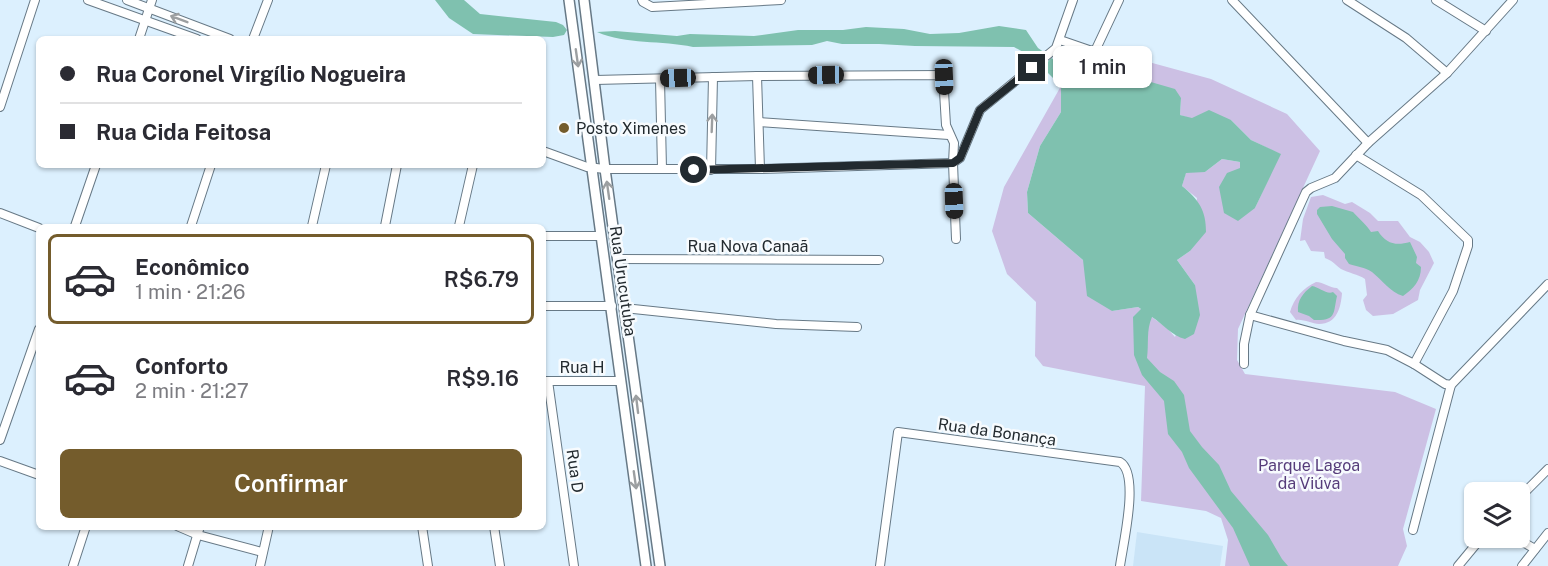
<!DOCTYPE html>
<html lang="pt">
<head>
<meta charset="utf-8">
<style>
  :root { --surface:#fff; --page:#f2f2f3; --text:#2b2b33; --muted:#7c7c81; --line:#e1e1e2; --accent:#745c2c }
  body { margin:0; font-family:"Public Sans",sans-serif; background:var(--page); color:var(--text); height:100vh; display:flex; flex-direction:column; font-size:22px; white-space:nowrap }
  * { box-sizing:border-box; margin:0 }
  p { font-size:20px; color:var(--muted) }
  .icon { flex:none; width:33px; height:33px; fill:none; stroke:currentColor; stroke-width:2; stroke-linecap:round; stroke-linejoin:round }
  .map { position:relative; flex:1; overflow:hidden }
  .side { position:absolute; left:36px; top:224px; width:510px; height:306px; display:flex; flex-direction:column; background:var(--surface); border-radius:9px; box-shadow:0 2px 4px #0004 }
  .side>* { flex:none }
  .banner { position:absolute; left:36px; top:36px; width:510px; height:132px; border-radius:9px; box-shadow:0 2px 4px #0004; display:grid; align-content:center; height:132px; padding:0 24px; background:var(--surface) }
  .controls { position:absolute; left:1464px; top:482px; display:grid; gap:12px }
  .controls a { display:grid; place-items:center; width:66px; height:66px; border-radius:9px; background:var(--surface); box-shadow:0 2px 4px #0004; font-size:30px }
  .end { position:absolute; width:27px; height:27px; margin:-14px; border:8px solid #222a2f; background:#fff; box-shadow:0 0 0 3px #fff }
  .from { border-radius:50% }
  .bubble { position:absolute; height:42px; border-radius:9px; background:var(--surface); box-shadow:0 2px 4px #0004; font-size:20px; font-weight:600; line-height:42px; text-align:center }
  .car { position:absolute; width:18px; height:36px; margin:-18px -9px; border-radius:8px; box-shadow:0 0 4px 2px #0007; background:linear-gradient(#222 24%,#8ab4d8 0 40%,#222 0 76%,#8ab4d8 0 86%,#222 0) }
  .banner b { display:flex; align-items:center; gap:21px; height:57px; font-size:22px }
  .banner b+b { border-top:2px solid var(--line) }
  .banner i { width:15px; height:15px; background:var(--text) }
  ul { padding:10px 0 0; list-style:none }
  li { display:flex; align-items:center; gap:18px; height:90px; margin:0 12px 9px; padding:0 12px; border:3px solid transparent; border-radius:9px }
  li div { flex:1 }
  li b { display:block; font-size:22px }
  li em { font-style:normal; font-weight:600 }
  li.active { border-color:var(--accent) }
  li>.icon { width:54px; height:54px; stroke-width:1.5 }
  .cta { display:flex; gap:12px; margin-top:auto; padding:12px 24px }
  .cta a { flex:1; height:69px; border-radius:9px; background:var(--accent); color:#fff; font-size:24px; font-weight:600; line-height:69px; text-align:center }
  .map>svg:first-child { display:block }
  .built { fill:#cae4f7 }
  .green { fill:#ccc0e4 }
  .water { fill:#7fc1af }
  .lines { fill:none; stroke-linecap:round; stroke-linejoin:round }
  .minor-casing { stroke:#677986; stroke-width:10 }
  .tertiary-casing { stroke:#677986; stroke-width:12 }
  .minor { stroke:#fff; stroke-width:8 }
  .tertiary { stroke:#fff; stroke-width:9 }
  .oneway { stroke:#9c9fa1 }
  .route { stroke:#222a2f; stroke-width:8 }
  .poi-dot { fill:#745c2c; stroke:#f7fbfe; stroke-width:2 }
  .labels { text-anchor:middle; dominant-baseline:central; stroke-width:5; stroke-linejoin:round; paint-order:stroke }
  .poi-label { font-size:16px; fill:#222a2f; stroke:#f7fbfe; text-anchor:start }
  .street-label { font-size:16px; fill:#222a2f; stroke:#f7fbfe }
  .park-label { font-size:16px; fill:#553c7a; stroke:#f7fbfe }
</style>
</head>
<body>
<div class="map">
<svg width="1548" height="566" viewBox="0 0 1548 566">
  <rect width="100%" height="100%" fill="#dcf0fe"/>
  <!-- built -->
  <polygon class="built" points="1137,532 1223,546 1220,566 1133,566"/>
  <!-- green -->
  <g class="green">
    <polygon points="1072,52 1110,54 1145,61 1211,79 1287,114 1320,151 1238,329 1237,360 1245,374 1395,392 1436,409 1403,529 1407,546 1398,566 1225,566 1228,540 1221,518 1206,511 1141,501 1145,386 1043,366 1035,356 1036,302 1007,274 992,231 1004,187 1061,86 1061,112 1040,146 1027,192 1028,213 1083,260 1112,311 1138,307 1167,328 1175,337 1195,285 1177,260 1190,251 1197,198 1182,186 1186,172 1205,172 1222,159 1240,162 1240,168 1255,208 1280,154 1251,140 1231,120 1192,119 1180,115 1181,98 1113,74 1094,78 1070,67"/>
    <path d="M1323 195 1345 204 1352 202 1370 213 1378 221H1398L1410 237 1420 242 1429 252 1434 263 1420 290 1418 300 1393 314 1373 316 1366 310 1363 300 1367 295 1365 279C1358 274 1348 273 1341 269 1334 264 1335 262 1325 258L1324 252 1311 251 1305 240 1300 241 1303 219 1311 197Z"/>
    <path d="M1316 282C1324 282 1329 288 1337 288L1342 293C1341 307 1337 324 1319 324 1312 324 1304 319 1296 320L1290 312C1294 298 1303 288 1316 282Z"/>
  </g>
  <!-- water -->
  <g class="water">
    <polygon points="435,0 464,0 480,14 556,22 563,25 567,30 564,35 553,37 473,34 449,18"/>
    <path d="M999 26 1026 30 1038 48 1048 55 1043 59 1032 57 1014 47 915 46 879 44H842L827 41 812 45 693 47C662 40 626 45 597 32L615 31 677 36 690 34 754 36 798 30H843L866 27 904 29 930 34 959 33Z"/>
    <path d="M1051 58 1094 78 1113 74 1137 78 1175 89 1181 98 1180 115 1192 118 1209 110 1231 120 1251 140 1281 154 1255 208 1238 221 1224 213 1219 187 1227 173 1240 168V162L1222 159 1205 172 1186 173 1182 186C1199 200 1206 210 1206 232L1190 251 1177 260 1195 285 1200 315 1194 334 1185 339C1172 336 1163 324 1152 317 1146 330 1149 344 1147 358L1160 372 1174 381 1184 395 1190 431 1202 447 1219 465 1231 491 1268 535 1282 559 1288 566H1250L1233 528 1189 468 1182 452 1168 434 1164 401 1142 375 1134 355 1133 317 1141 309 1138 307 1112 311 1087 296 1083 260 1028 213 1027 192 1040 146 1061 112V86L1043 68Z"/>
    <path d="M1332 206 1353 212C1359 219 1367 225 1371 232L1378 231C1386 244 1396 246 1410 242L1417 257 1416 263 1421 267C1421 281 1413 289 1403 296 1390 292 1382 280 1372 272 1364 267 1358 267 1349 264L1345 258V254L1332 239 1317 214V210L1320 207Z"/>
    <path d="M1312 286C1319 287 1327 295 1333 292L1337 296C1333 313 1337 321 1314 320L1309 316 1298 312C1297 300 1303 293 1312 286Z"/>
  </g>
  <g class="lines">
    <defs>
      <g id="minor">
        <polyline points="88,0 197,39"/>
        <polyline points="127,0 230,39"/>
        <polyline points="642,0 643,2 652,7 781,0"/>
        <polyline points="1232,0 1368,143"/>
        <polyline points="1347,0 1406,38 1447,73"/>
        <polyline points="1436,0 1486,31"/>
        <polyline points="139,39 152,0"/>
        <polyline points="253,39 268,0"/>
        <polyline points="1060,40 1092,51 1096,49 1119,0"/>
        <polyline points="757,76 760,169"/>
        <polyline points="660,79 662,169"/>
        <polyline points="595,80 757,76 943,75 946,125 954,143 953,163 956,239"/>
        <polyline points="0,107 35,0"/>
        <polyline points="759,122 949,135"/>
        <polyline points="543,151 587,167 605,169 760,169 953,163"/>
        <polyline points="1356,155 1421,195 1468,240 1468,246 1453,291 1414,364"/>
        <polyline points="953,163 960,158 980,110 1056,48 1073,0"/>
        <polyline points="711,170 713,77"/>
        <polyline points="0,213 39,228"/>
        <polyline points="75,226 96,165"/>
        <polyline points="191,226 211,165"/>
        <polyline points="312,226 326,165"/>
        <polyline points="385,226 397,165"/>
        <polyline points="459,226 473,165"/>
        <polyline points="543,236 601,236"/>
        <polyline points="617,259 879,260"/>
        <polyline points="543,306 612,306"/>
        <polyline points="624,308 776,324 857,327"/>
        <polyline points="1250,315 1344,341 1387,350 1414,364 1445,384 1451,385"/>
        <polyline points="1244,364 1244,344 1250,315 1306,192 1311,188 1335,178 1368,143 1447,73 1513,0"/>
        <polyline points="543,381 621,381"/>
        <polyline points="548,381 574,566"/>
        <polyline points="0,440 39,329"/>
        <polyline points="0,461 39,475"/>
        <polyline points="1520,497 1548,469"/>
        <polyline points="177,526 198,535 262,552"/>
        <polyline points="422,526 428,566"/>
        <polyline points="494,526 500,566"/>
        <polyline points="1413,530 1451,385 1548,284"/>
        <polyline points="1514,537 1535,549"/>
        <polyline points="73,566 86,526"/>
        <polyline points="188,566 200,526"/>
        <polyline points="260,566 269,526"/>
        <path d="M880 566 898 432 1120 462C1140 474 1123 544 1120 566"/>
        <polyline points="1458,566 1482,537"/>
        <polyline points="1522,566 1548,533"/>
      </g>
      <g id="tertiary">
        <polyline points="569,0 646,566"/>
        <polyline points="584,0 605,169 660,566"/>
      </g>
    </defs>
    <!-- minor casing -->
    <use href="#minor" class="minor-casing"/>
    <!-- tertiary casing -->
    <use href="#tertiary" class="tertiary-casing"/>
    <!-- minor -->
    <use href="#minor" class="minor"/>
    <!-- tertiary -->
    <use href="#tertiary" class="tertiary"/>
  </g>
  <!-- one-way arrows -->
  <defs><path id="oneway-shaft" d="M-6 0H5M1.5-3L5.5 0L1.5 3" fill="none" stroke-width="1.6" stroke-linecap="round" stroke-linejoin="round" transform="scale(1.5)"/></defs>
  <g class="oneway">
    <use href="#oneway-shaft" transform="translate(179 19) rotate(-159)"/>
    <use href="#oneway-shaft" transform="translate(577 58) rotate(82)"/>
    <use href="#oneway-shaft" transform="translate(712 123) rotate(-88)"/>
    <use href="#oneway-shaft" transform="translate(608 190) rotate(-98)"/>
    <use href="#oneway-shaft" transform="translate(637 404) rotate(-97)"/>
    <use href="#oneway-shaft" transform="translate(635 480) rotate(82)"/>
  </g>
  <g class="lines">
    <!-- route -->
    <polyline class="route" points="694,170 953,163 960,158 980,110 1032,68"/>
  </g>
  <!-- markers -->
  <circle class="poi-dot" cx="564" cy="128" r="6"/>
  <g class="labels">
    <!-- poi labels -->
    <g class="poi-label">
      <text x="576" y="128">Posto Ximenes</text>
    </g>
    <!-- street labels -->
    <g class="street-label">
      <text x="748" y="246">Rua Nova Canaã</text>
      <text transform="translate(623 281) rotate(82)">Rua Urucutuba</text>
      <text x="582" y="367">Rua H</text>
      <text transform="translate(997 432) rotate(8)">Rua da Bonança</text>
      <text transform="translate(575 471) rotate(82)">Rua D</text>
    </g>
    <!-- park labels -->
    <g class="park-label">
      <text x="1309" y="465">Parque Lagoa<tspan x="1309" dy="18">da Viúva</tspan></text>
    </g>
  </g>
</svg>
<div class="controls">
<a><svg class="icon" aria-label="layers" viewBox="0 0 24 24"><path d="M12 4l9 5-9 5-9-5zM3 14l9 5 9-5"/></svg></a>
</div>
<i class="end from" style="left:694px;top:170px"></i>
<i class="end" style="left:1032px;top:68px"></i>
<div class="bubble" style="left:1053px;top:46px;width:99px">1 min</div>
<i class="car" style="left:826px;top:75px;rotate:269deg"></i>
<i class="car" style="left:944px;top:77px;rotate:178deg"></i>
<i class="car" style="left:678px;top:78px;rotate:268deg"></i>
<i class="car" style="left:954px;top:201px;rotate:178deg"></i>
<div class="banner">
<b><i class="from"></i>Rua Coronel Virgílio Nogueira</b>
<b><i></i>Rua Cida Feitosa</b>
</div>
<section class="side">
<ul>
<li class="active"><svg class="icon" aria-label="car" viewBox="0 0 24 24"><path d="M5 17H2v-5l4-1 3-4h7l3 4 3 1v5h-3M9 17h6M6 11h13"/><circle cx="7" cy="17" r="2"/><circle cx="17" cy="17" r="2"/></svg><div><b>Econômico</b><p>1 min · 21:26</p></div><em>R$6.79</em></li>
<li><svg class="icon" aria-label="car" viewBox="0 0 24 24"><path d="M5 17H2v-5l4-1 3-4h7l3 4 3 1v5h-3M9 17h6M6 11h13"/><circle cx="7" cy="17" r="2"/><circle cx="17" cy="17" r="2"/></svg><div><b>Conforto</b><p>2 min · 21:27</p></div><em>R$9.16</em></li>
</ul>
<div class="cta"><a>Confirmar</a></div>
</section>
</div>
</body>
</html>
